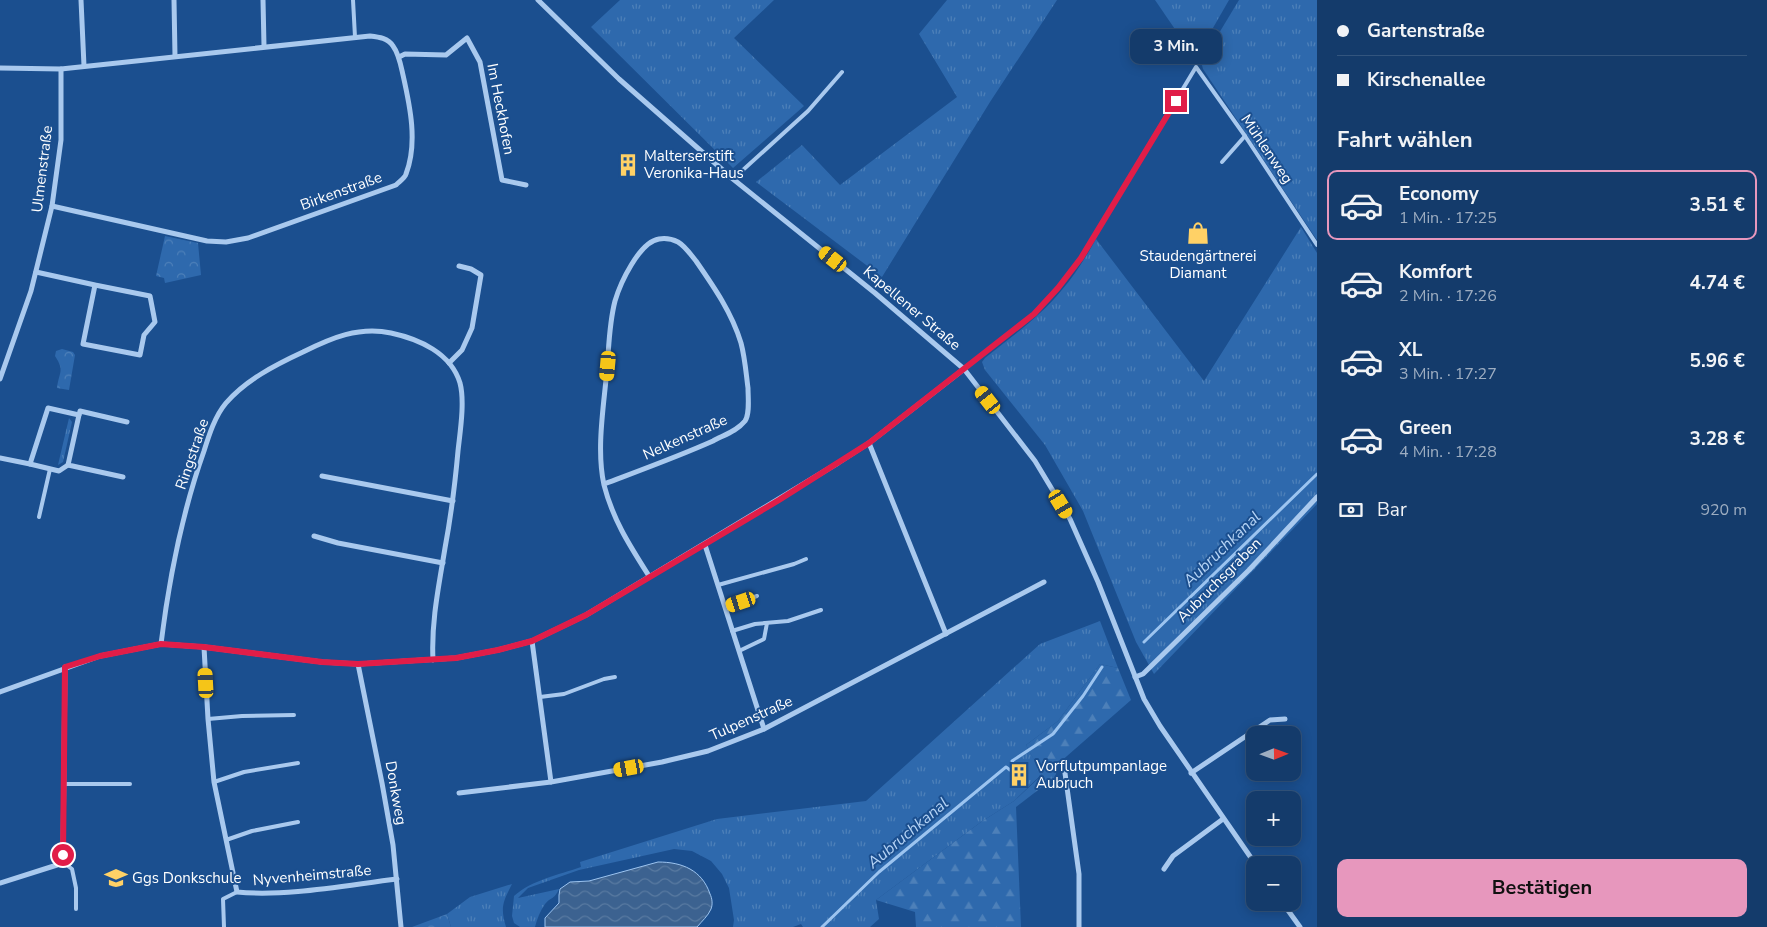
<!DOCTYPE html>
<html lang="de">
<head>
<meta charset="utf-8">
<style>
  :root { --surface:#143b6b; --page:#214673; --text:#f1f3f6; --muted:#9dadc1; --line:#33557e; --accent:#e797bd }
  body { margin:0; font-family:"Nunito Sans",sans-serif; background:var(--page); color:var(--text); height:100vh; display:flex; flex-direction:column; font-size:19px; white-space:nowrap }
  * { box-sizing:border-box; margin:0 }
  p { font-size:16px; color:var(--muted) }
  .icon { flex:none; width:28px; height:28px; fill:none; stroke:currentColor; stroke-width:2; stroke-linecap:round; stroke-linejoin:round }
  .map { position:relative; flex:1; overflow:hidden }
  .details { display:flex; flex-direction:column; background:var(--surface); width:450px }
  .details>* { flex:none }
  .hud { display:grid; align-content:center; height:110px; padding:0 20px; background:var(--surface) }
  .needle { width:32px; rotate:89deg }
  .tools { position:absolute; left:1246px; top:726px; display:grid; gap:10px }
  .tools a { display:grid; place-items:center; width:55px; height:55px; border-radius:10px; background:var(--surface); box-shadow:0 2px 12px #0003,0 0 0 1px var(--line); font-size:25px }
  .end { position:absolute; width:22px; height:22px; margin:-11px; border:6px solid #e11d48; background:#fff; box-shadow:0 0 0 2px #fff }
  .from { border-radius:50% }
  .bubble { position:absolute; height:35px; border-radius:10px; background:var(--surface); box-shadow:0 2px 12px #0003,0 0 0 1px var(--line); font-size:16px; font-weight:700; line-height:35px; text-align:center }
  .car { position:absolute; width:15px; height:30px; margin:-15px -8px; border-radius:6px; box-shadow:0 0 4px 1px #0007; background:linear-gradient(#f5c518 24%,#345 0 40%,#f5c518 0 76%,#345 0 86%,#f5c518 0) }
  .hud b { display:flex; align-items:center; gap:18px; height:48px; font-size:19px }
  .hud b+b { border-top:1px solid var(--line) }
  .hud i { width:12px; height:12px; background:var(--text) }
  ul { padding:0; list-style:none }
  li { display:flex; align-items:center; gap:15px; height:70px; margin:0 10px 8px; padding:0 10px; border:2px solid transparent; border-radius:10px }
  li div { flex:1 }
  li b { display:block; font-size:19px }
  li em { font-style:normal; font-weight:700 }
  li.selected { border-color:var(--accent) }
  li>.icon { width:45px; height:45px; stroke-width:1.5 }
  h2 { padding:0 20px; font-size:22px; line-height:60px }
  .pay { display:flex; align-items:center; gap:12px; height:55px; padding:0 20px; font-size:19px }
  .pay p { margin-inline-start:auto }
  .action { display:flex; gap:10px; margin-top:auto; padding:10px 20px }
  .action a { flex:1; height:58px; border-radius:10px; background:var(--accent); color:#111; font-size:20px; font-weight:700; line-height:58px; text-align:center }
  main { display:flex; flex:1; min-height:0 }
  .map>svg:first-child { display:block }
  .grass { fill:url(#grass-tufts) }
  .forest { fill:url(#forest-firs) }
  .park { fill:url(#park-crowns) }
  .water { fill:url(#water-waves); stroke:#9cc4f0 }
  .lines { fill:none; stroke-linecap:round; stroke-linejoin:round }
  .stream { stroke:#9cc4f0; stroke-width:3 }
  .lane { stroke:#a9c9ee; stroke-width:4 }
  .street { stroke:#a9c9ee; stroke-width:5 }
  .route { stroke:#e11d48; stroke-width:6 }
  .labels { text-anchor:middle; dominant-baseline:central; stroke-width:4; stroke-linejoin:round; paint-order:stroke }
  .street-label { font-size:15px; fill:#fff; stroke:#1b4f8f }
  .poi-label { font-size:15px; fill:#fff; stroke:#1b4f8f; text-anchor:start }
  .water-label { font-size:16px; font-style:italic; fill:#b5d3f5; stroke:#1b4f8f }
</style>
</head>
<body>
<main>
<div class="map">
<svg width="1317" height="927" viewBox="0 0 1317 927">
  <defs>
    <pattern id="grass-tufts" width="24" height="20" patternUnits="userSpaceOnUse" patternTransform="scale(1.25)"><rect width="24" height="20" fill="#2e69ad"/><path d="M3 7l-1-3M5 7V3M7 7l1-3M15 17l-1-3M17 17v-4M19 17l1-3" fill="none" stroke="#4d80b9"/></pattern>
    <pattern id="forest-firs" width="22" height="20" patternUnits="userSpaceOnUse" patternTransform="scale(1.25)"><rect width="22" height="20" fill="#2e69ad"/><path d="M5 1l3.5 6h-7zM16 11l3.5 6h-7z" fill="#4d80b9"/></pattern>
    <pattern id="park-crowns" width="20" height="18" patternUnits="userSpaceOnUse" patternTransform="scale(1.25)"><rect width="20" height="18" fill="#2e69ad"/><path d="M2 6a3 3 0 1 1 6 0M12 15a3 3 0 1 1 6 0" fill="none" stroke="#4d80b9"/></pattern>
    <pattern id="water-waves" width="16" height="10" patternUnits="userSpaceOnUse" patternTransform="scale(1.25)"><rect width="16" height="10" fill="#3c6290"/><path d="M0 5q4-4 8 0t8 0" fill="none" stroke="#597aa1"/></pattern>
  </defs>
  <rect width="100%" height="100%" fill="#1b4f8f"/>
  <!-- grass -->
  <g class="grass">
    <polygon points="620,0 774,0 734,38 804,106 733,168 591,27"/>
    <polygon points="947,0 1057,0 990,102 882,277 756,182 802,145 840,185 957,97 919,34"/>
    <polygon points="1155,0 1229,0 1198,54 1192,54"/>
    <polygon points="1239,0 1317,0 1317,240 1203,69 1202,65 1204,58"/>
    <path d="M1301 227 1317 253V504L1154 674 1136 642 1083 511 1045 445 985 370 982 362 985 358C1011 337 1040 317 1061 291 1075 275 1086 257 1096 239L1204 381Z"/>
    <polygon points="69,418 72,422 63,462 58,465"/>
    <path d="M1100 621 1118 668 1100 664 1058 721 1026 745 1042 774 1014 801 981 822 876 900 879 919 870 927H803L801 924 793 927H733L734 920 729 888 722 874 711 861 692 851 674 849 579 870 528 888 518 898 559 889C554 900 552 896 545 904 540 911 537 919 535 927H520L514 923 512 916 514 896C532 880 558 875 581 867L580 862 717 819 866 801 1040 644Z"/>
    <path d="M512 884C503 902 500 907 506 927H451L447 914 470 897Z"/>
  </g>
  <!-- forest -->
  <polygon class="forest" points="1100,664 1118,668 1131,700 1059,763 1055,777 1016,807 1021,927 916,927 915,912 876,900 981,822 1014,801 1042,775 1026,745 1058,721"/>
  <!-- park -->
  <g class="park">
    <polygon points="165,236 198,243 201,275 165,283 164,278 156,276"/>
    <path d="M62 349 73 352 75 355 69 390 57 388C59 372 65 371 55 356L56 351Z"/>
    <polygon points="447,914 451,927 412,927"/>
  </g>
  <!-- water -->
  <path class="water" d="M658 862C682 862 702 870 710 894 712 898 713 904 711 909 708 916 702 921 697 927H545V918L559 903V895L560 889 570 882 589 881Z"/>
  <g class="lines">
    <!-- stream -->
    <g class="stream">
      <polyline points="1144,642 1317,474"/>
      <polyline points="1016,769 1012,761 1053,734 1083,696 1102,667"/>
      <polyline points="822,927 879,872 1006,767 1013,772"/>
    </g>
    <!-- lane -->
    <g class="lane">
      <polyline points="353,0 355,37"/>
      <polyline points="1222,162 1245,136"/>
      <polyline points="733,179 808,111 842,72"/>
      <polyline points="964,369 1034,314 1058,288 1081,258 1196,67 1245,136 1317,245"/>
      <polyline points="39,517 50,469"/>
      <polyline points="718,585 794,564 806,559"/>
      <polyline points="725,607 757,596"/>
      <polyline points="732,631 755,624 788,621 821,610"/>
      <polyline points="739,651 764,639 767,623"/>
      <polyline points="540,697 564,694 604,679 615,677"/>
      <polyline points="208,719 242,716 294,715"/>
      <polyline points="214,782 244,772 298,763"/>
      <polyline points="64,784 130,784"/>
      <polyline points="226,840 252,831 298,822"/>
      <polyline points="60,860 72,869 76,888 76,909"/>
      <polyline points="224,927 223,899 237,892"/>
    </g>
    <!-- street -->
    <g class="street">
      <polyline points="81,0 84,66"/>
      <polyline points="174,0 175,56"/>
      <polyline points="263,0 264,46"/>
      <polyline points="538,0 619,79 733,179 875,293 964,369 1035,461 1070,519 1098,582 1144,699 1160,726 1256,865"/>
      <polyline points="399,57 405,54 446,55 467,38 480,62 502,180 526,185"/>
      <path d="M0 68 61 69 370 36C379 37 388 38 393 46 399 54 401 66 403 75 410 106 418 143 406 174 405 178 400 181 396 185L248 238 226 242 207 241 52 206"/>
      <polyline points="36,272 95,285 83,344 140,355 144,335 155,322 150,296 95,285"/>
      <polyline points="449,363 462,350 472,328 481,275 471,269 459,266"/>
      <polyline points="0,379 31,291 52,206 61,140 61,69"/>
      <polyline points="79,415 80,411 127,422"/>
      <polyline points="869,443 946,634"/>
      <polyline points="0,458 30,464 48,408 79,415 68,465 123,477"/>
      <polyline points="30,464 59,471 68,465"/>
      <polyline points="322,476 453,501"/>
      <path d="M604 484C641 470 677 457 713 441 724 435 737 431 745 421 750 414 748 397 748 388 746 373 745 358 741 343 732 313 714 287 696 261 691 255 685 246 678 242 672 239 665 238 659 239 639 242 620 284 615 301 609 324 609 346 607 369 604 405 596 449 604 485 613 520 630 546 649 576"/>
      <polyline points="314,536 338,543 443,563"/>
      <polyline points="705,545 764,729"/>
      <polyline points="532,641 551,782 662,762 708,751 764,729 1044,582"/>
      <path d="M161 644C169 579 182 513 204 451 209 435 215 416 226 403 246 380 275 365 303 352 331 338 359 326 391 333 419 339 451 353 460 383 465 402 460 432 458 451 455 484 451 516 445 548 439 585 431 622 433 660"/>
      <path d="M204 647 208 719 214 782 237 892C286 897 347 885 397 879"/>
      <polyline points="358,664 382,783 393,845 401,927"/>
      <polyline points="1135,677 1143,674 1249,570 1317,497"/>
      <polyline points="0,692 100,656 161,644 204,647 322,662 358,664 456,658 498,650 532,641 586,615 838,463 869,443 964,369"/>
      <polyline points="1064,766 1079,874 1079,927"/>
      <polyline points="1191,773 1270,720 1285,719"/>
      <polyline points="459,793 551,782"/>
      <polyline points="1164,869 1173,856 1223,819"/>
      <polyline points="0,883 57,865 63,855 65,667"/>
      <polyline points="1282,902 1300,927"/>
    </g>
  </g>
  <g class="lines">
    <!-- route -->
    <polyline class="route" points="63,855 65,667 100,656 161,644 204,647 322,662 358,664 456,658 498,650 532,641 586,615 779,500 869,443 1034,314 1058,288 1081,258 1176,101"/>
  </g>
  <!-- icons -->
  <defs>
    <symbol id="building-bare" viewBox="-9 -9 18 18"><path d="M-4-6H4V6H1V3H-1V6H-4ZM-2.5-4.3h1.7v1.8h-1.7ZM.8-4.3h1.7v1.8H.8ZM-2.5-1h1.7V.8h-1.7ZM.8-1h1.7V.8H.8Z" fill="#ffd166" stroke="#1b4f8f" stroke-width="2.5" paint-order="stroke"/></symbol>
    <symbol id="shop-bare" viewBox="-9 -9 18 18"><path d="M-5-2.5h2.3a2.7 3.5 0 0 1 5.4 0H5L5.5 6h-11ZM-1.5-2.5h3a1.5 2.3 0 0 0-3 0Z" fill="#ffd166" stroke="#1b4f8f" stroke-width="2.5" paint-order="stroke"/></symbol>
    <symbol id="school-bare" viewBox="-9 -9 18 18"><path d="M0-5L7-2L0 1L-7-2ZM-4 1L0 2.5L4 1V4Q0 6-4 4Z" fill="#ffd166" stroke="#1b4f8f" stroke-width="2.5" paint-order="stroke"/></symbol>
  </defs>
  <g fill-rule="evenodd">
    <use href="#building-bare" x="612" y="149" width="32" height="32"/>
    <use href="#shop-bare" x="1182" y="217" width="32" height="32"/>
    <use href="#building-bare" x="1003" y="759" width="32" height="32"/>
    <use href="#school-bare" x="100" y="862" width="32" height="32"/>
  </g>
  <g class="labels">
    <!-- street labels -->
    <g class="street-label">
      <text transform="translate(501 109) rotate(79)">Im Heckhofen</text>
      <text transform="translate(1267 149) rotate(56)">Mühlenweg</text>
      <text transform="translate(42 169) rotate(-83)">Ulmenstraße</text>
      <text transform="translate(341 191) rotate(-20)">Birkenstraße</text>
      <text transform="translate(912 308) rotate(40)">Kapellener Straße</text>
      <text transform="translate(685 437) rotate(-24)">Nelkenstraße</text>
      <text transform="translate(192 454) rotate(-71)">Ringstraße</text>
      <text transform="translate(1219 580) rotate(-45)">Aubruchsgraben</text>
      <text transform="translate(751 718) rotate(-24)">Tulpenstraße</text>
      <text transform="translate(396 793) rotate(80)">Donkweg</text>
      <text transform="translate(312 875) rotate(-5)">Nyvenheimstraße</text>
    </g>
    <!-- poi labels -->
    <g class="poi-label">
      <text x="644" y="156">Malterserstift<tspan x="644" dy="17">Veronika-Haus</tspan></text>
      <text x="1198" y="256" text-anchor="middle">Staudengärtnerei<tspan x="1198" dy="17">Diamant</tspan></text>
      <text x="1036" y="766">Vorflutpumpanlage<tspan x="1036" dy="17">Aubruch</tspan></text>
      <text x="132" y="878">Ggs Donkschule</text>
    </g>
    <!-- water labels -->
    <g class="water-label">
      <text transform="translate(1222 549) rotate(-44)">Aubruchkanal</text>
      <text transform="translate(908 833) rotate(-40)">Aubruchkanal</text>
    </g>
  </g>
</svg>
<div class="tools">
<a><svg class="needle" viewBox="-14 -14 28 28"><path d="M0-13l5 13h-10z" fill="#e53935"/><path d="M0 13l5-13h-10z" fill="#9dadc1"/></svg></a>
<a>+</a>
<a>−</a>
</div>
<i class="end from" style="left:63px;top:855px"></i>
<i class="end" style="left:1176px;top:101px"></i>
<div class="bubble" style="left:1130px;top:29px;width:92px">3 Min.</div>
<i class="car" style="left:833px;top:259px;rotate:308deg"></i>
<i class="car" style="left:608px;top:366px;rotate:185deg"></i>
<i class="car" style="left:988px;top:400px;rotate:322deg"></i>
<i class="car" style="left:1061px;top:504px;rotate:149deg"></i>
<i class="car" style="left:741px;top:602px;rotate:252deg"></i>
<i class="car" style="left:206px;top:683px;rotate:357deg"></i>
<i class="car" style="left:629px;top:768px;rotate:260deg"></i>
</div>
<section class="details">
<div class="hud">
<b><i class="from"></i>Gartenstraße</b>
<b><i></i>Kirschenallee</b>
</div>
<h2>Fahrt wählen</h2>
<ul>
<li class="selected"><svg class="icon" aria-label="car" viewBox="0 0 24 24"><path d="M5 17H2v-5l4-1 3-4h7l3 4 3 1v5h-3M9 17h6M6 11h13"/><circle cx="7" cy="17" r="2"/><circle cx="17" cy="17" r="2"/></svg><div><b>Economy</b><p>1 Min. · 17:25</p></div><em>3.51 €</em></li>
<li><svg class="icon" aria-label="car" viewBox="0 0 24 24"><path d="M5 17H2v-5l4-1 3-4h7l3 4 3 1v5h-3M9 17h6M6 11h13"/><circle cx="7" cy="17" r="2"/><circle cx="17" cy="17" r="2"/></svg><div><b>Komfort</b><p>2 Min. · 17:26</p></div><em>4.74 €</em></li>
<li><svg class="icon" aria-label="car" viewBox="0 0 24 24"><path d="M5 17H2v-5l4-1 3-4h7l3 4 3 1v5h-3M9 17h6M6 11h13"/><circle cx="7" cy="17" r="2"/><circle cx="17" cy="17" r="2"/></svg><div><b>XL</b><p>3 Min. · 17:27</p></div><em>5.96 €</em></li>
<li><svg class="icon" aria-label="car" viewBox="0 0 24 24"><path d="M5 17H2v-5l4-1 3-4h7l3 4 3 1v5h-3M9 17h6M6 11h13"/><circle cx="7" cy="17" r="2"/><circle cx="17" cy="17" r="2"/></svg><div><b>Green</b><p>4 Min. · 17:28</p></div><em>3.28 €</em></li>
</ul>
<div class="pay"><svg class="icon" aria-label="cash" viewBox="0 0 24 24"><path d="M3 7h18v10H3z"/><circle cx="12" cy="12" r="2"/></svg>Bar<p>920 m</p></div>
<div class="action"><a>Bestätigen</a></div>
</section>
</main>
</body>
</html>
